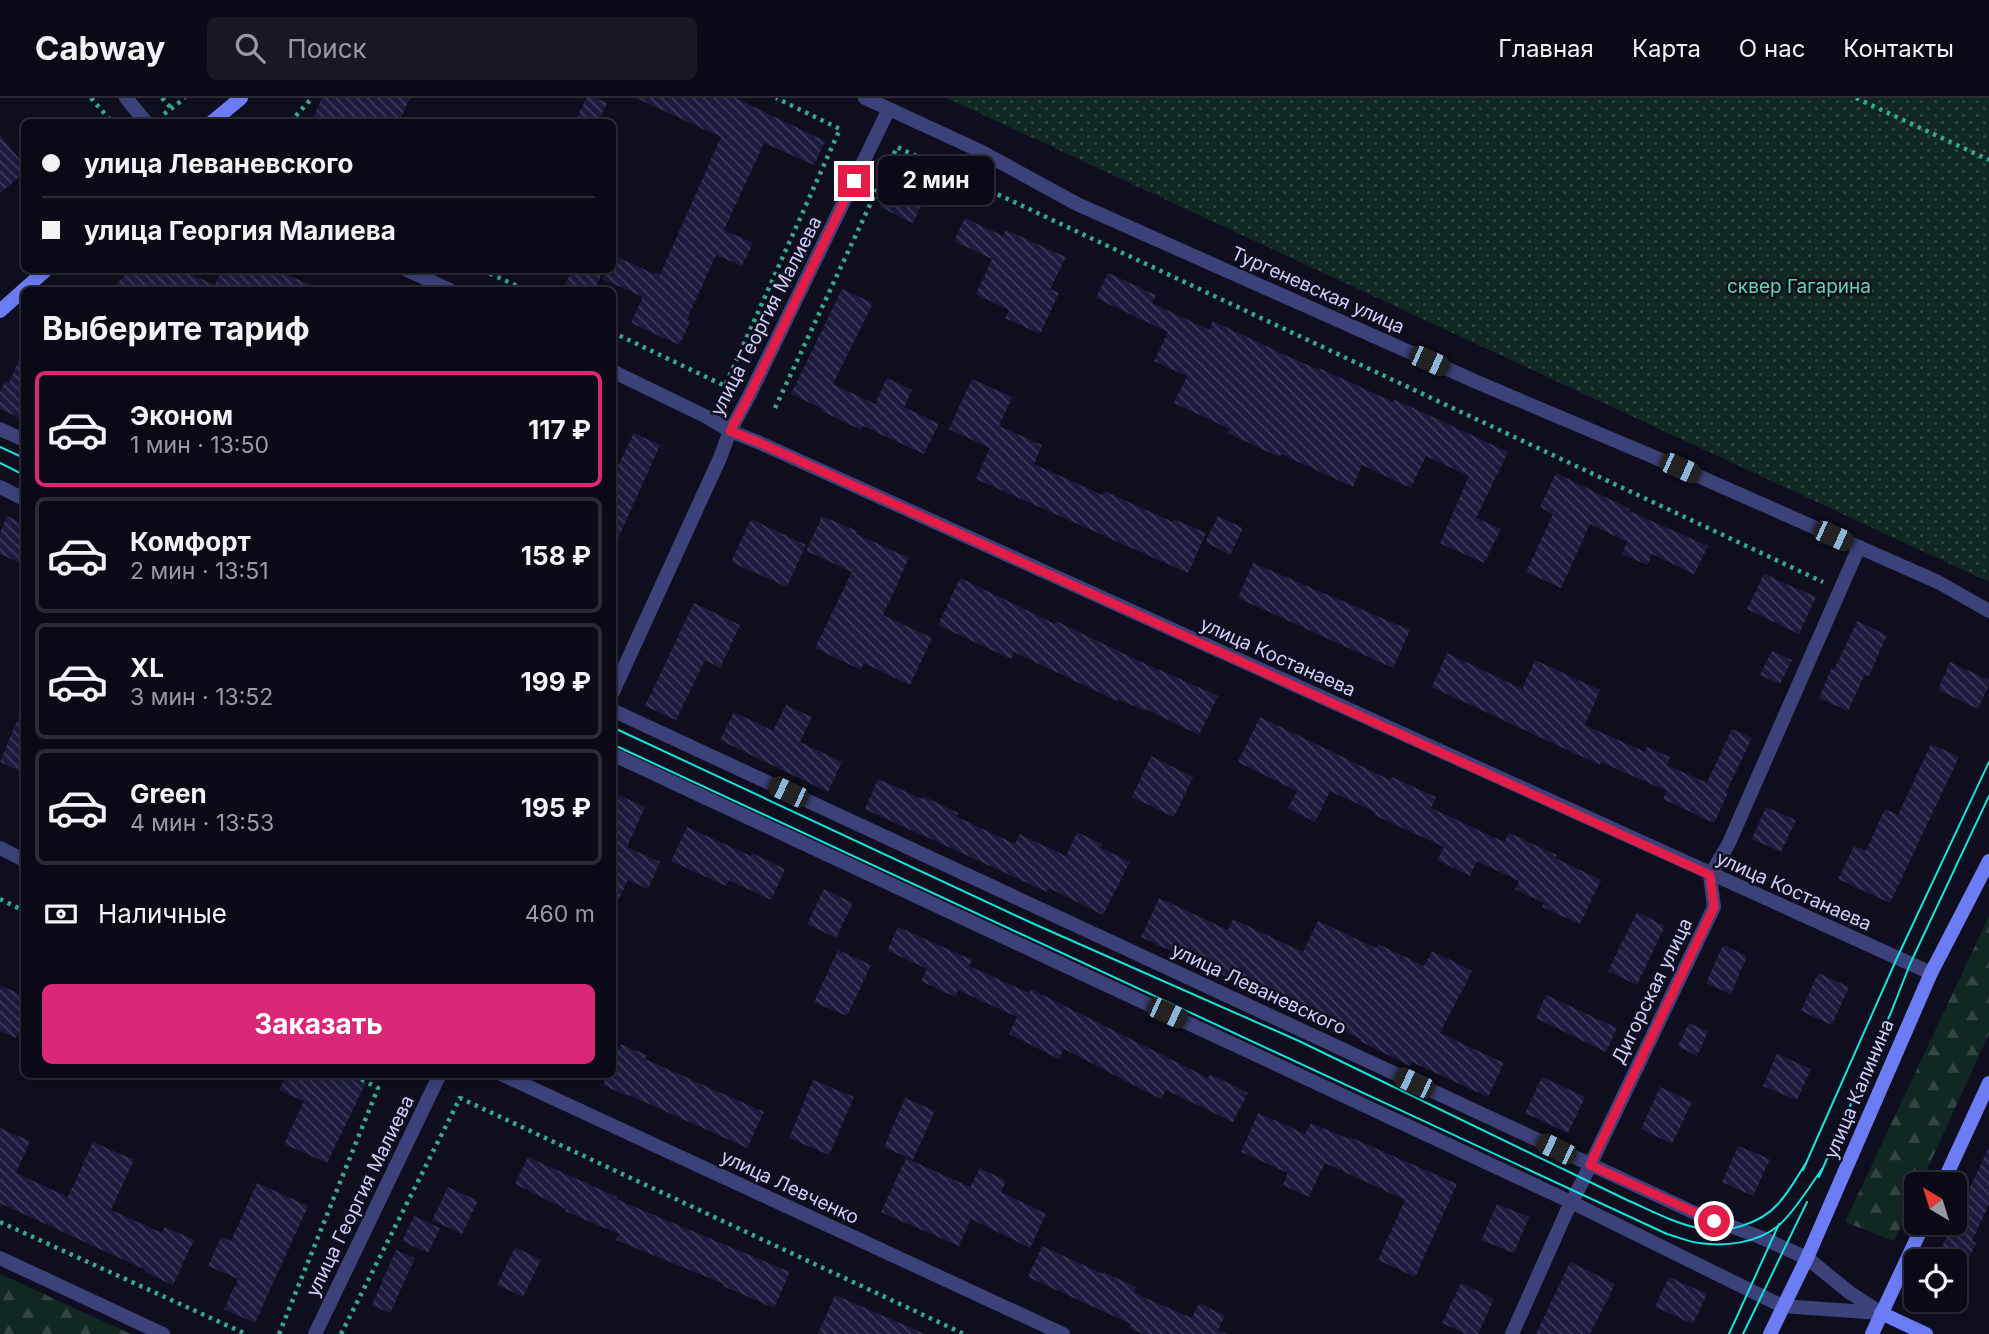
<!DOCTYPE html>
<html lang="ru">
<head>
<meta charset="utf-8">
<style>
  :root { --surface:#0a0a16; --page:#181823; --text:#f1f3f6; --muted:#999aa1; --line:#2a2b35; --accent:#db2777 }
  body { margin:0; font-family:Inter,sans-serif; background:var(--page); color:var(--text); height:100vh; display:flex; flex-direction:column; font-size:26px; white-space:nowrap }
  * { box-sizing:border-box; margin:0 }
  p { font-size:23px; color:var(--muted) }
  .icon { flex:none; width:38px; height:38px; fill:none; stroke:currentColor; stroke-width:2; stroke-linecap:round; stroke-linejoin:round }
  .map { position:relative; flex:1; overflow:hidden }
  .side { position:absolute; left:21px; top:189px; width:595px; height:791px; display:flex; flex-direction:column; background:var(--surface); border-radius:10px; box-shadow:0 4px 10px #0003,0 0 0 2px var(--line) }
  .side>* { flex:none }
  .guide { position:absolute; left:21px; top:21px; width:595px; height:154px; border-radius:10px; box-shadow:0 4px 10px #0003,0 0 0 2px var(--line); display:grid; align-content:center; height:154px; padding:0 21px; background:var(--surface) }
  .needle { width:46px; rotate:322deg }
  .tools { position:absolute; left:1904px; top:1074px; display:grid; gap:14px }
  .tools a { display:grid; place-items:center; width:63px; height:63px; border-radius:10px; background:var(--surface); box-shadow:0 4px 10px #0003,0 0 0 2px var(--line); font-size:35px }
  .end { position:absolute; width:32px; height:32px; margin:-16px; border:9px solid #e11d48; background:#fff; box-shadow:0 0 0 4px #fff }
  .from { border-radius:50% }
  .bubble { position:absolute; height:49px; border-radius:10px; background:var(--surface); box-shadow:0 4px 10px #0003,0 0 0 2px var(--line); font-size:23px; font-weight:700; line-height:49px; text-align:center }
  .car { position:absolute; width:21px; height:42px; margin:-21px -10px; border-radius:9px; box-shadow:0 0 5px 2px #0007; background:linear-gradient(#222 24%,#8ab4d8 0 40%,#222 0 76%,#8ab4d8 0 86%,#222 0) }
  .guide b { display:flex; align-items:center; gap:24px; height:66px; font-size:26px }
  .guide b+b { border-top:2px solid var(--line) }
  .guide i { width:18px; height:18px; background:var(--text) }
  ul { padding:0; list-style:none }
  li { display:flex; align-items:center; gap:21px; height:116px; margin:0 14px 10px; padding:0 7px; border:4px solid var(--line); border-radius:10px }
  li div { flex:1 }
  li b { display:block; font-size:26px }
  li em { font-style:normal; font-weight:700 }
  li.on { border-color:var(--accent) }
  li>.icon { width:63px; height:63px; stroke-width:1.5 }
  h2 { padding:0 21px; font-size:32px; line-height:84px }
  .pay { display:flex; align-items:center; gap:18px; height:77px; padding:0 21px; font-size:26px }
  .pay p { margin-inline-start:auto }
  .action { display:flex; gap:14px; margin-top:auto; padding:14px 21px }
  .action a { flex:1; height:80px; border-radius:10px; background:var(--accent); color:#fff; font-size:28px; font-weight:700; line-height:80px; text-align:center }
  header { display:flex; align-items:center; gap:42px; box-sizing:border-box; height:98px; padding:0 35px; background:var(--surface); border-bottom:2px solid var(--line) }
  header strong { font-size:33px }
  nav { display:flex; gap:38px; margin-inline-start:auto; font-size:24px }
  .search { width:490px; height:63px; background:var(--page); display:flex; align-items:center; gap:18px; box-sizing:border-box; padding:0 24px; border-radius:10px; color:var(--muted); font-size:26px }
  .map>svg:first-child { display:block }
  .forest { fill:url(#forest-firs) }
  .park { fill:url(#park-dots) }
  .building { fill:url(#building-back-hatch) }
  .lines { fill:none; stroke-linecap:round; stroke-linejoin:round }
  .path { stroke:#36a790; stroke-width:4.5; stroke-dasharray:3.5 5; stroke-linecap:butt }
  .street { stroke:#3c4279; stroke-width:14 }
  .secondary { stroke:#6c7cf4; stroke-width:14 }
  .tram { stroke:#11e5dc; stroke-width:2 }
  .route { stroke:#e11d48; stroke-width:9 }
  .labels { text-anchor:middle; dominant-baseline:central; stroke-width:5; stroke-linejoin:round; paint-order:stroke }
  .park-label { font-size:19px; fill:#60d5a7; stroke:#0e0e1e }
  .street-label { font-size:19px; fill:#cecffb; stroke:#0e0e1e }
</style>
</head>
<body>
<header>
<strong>Cabway</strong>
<div class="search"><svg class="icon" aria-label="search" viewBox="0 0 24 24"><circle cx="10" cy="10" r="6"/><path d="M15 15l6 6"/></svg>Поиск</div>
<nav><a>Главная</a><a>Карта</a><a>О нас</a><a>Контакты</a></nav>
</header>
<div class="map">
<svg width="1989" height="1236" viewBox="0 0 1989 1236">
  <defs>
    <pattern id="forest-firs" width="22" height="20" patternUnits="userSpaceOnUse" patternTransform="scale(1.75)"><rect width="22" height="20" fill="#112723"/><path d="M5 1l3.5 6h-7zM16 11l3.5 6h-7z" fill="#324544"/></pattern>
    <pattern id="park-dots" width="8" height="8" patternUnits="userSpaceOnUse" patternTransform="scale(1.75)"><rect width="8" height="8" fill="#112723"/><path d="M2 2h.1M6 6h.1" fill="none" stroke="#324544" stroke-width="1.8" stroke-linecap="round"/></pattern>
    <pattern id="building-back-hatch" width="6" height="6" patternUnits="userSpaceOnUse" patternTransform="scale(1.75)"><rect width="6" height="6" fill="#1d1b3d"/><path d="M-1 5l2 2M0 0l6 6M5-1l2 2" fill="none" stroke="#3d3b5a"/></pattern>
  </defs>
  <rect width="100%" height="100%" fill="#0e0e1e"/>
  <!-- forest -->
  <g class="forest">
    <polygon points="1989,818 1989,936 1920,1087 1916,1087 1916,1095 1894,1143 1845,1124"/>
    <polygon points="0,1176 131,1236 0,1236"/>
  </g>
  <!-- park -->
  <polygon class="park" points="947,0 1989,0 1989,484"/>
  <!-- building -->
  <g class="building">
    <polygon points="322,0 410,0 399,24 311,24"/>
    <polygon points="586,0 595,0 607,5 598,24 575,24"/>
    <polygon points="636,0 735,0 825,43 814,67 764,45 724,132 753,145 742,168 716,157 687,221 690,223 680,247 631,225 643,199 602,181 606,172 612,172 613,157 654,176 655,174 660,177 721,39"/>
    <polygon points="0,37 24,67 24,75 0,95"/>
    <polygon points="894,79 927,94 913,125 880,109"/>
    <polygon points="965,120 1003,138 1006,132 1066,159 1050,191 1059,195 1040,236 1005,220 1009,212 976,196 992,161 954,143"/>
    <polygon points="130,172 181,172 215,187 222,172 276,172 323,192 111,192"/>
    <polygon points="572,172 604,172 594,192 563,192"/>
    <polygon points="1108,175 1156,197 1152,205 1209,232 1213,223 1285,257 1319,272 1319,270 1393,304 1394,301 1508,354 1476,420 1501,431 1484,465 1440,445 1469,378 1426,358 1411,390 1362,367 1353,389 1281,356 1279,359 1228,335 1230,331 1174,305 1187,278 1154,263 1168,234 1096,200"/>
    <polygon points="842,191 873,205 833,286 875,306 887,280 912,292 904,309 939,326 924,356 863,328 861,332 822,313 823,311 791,296"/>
    <polygon points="24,251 24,322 0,311 0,294 5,283 9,285"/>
    <polygon points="972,281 1012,299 999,328 1042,347 1034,366 1102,397 1104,393 1173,424 1174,421 1206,435 1188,475 976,381 990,350 949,331"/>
    <polygon points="634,335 660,347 612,454 612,380"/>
    <polygon points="1556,375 1630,411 1629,413 1708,448 1694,476 1652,456 1647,467 1622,456 1627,444 1590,426 1561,490 1526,474 1553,416 1540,409"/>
    <polygon points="7,418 24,426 24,467 0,456 0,435"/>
    <polygon points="822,418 857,433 856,436 909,460 883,517 932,540 910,587 864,565 861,572 815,550 852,474 806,453"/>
    <polygon points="1218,418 1243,430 1230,457 1205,444"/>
    <polygon points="751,421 806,447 787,489 731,464"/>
    <polygon points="1253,465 1410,532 1393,570 1238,500"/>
    <polygon points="1764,476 1816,499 1799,536 1747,511"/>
    <polygon points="960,480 1055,526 1056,523 1137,562 1218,598 1199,637 1146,611 1145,613 1118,601 1117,603 1014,554 1011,561 938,527"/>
    <polygon points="694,505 740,527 720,570 705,562 676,622 645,608"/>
    <polygon points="1857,523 1887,537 1869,578 1865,576 1848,613 1819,600 1831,571 1834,572"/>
    <polygon points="1772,553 1792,562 1780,586 1760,577"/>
    <polygon points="1447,555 1522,591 1535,562 1600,592 1585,627 1645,654 1647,649 1670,659 1667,667 1707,685 1732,631 1752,640 1726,694 1728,695 1714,725 1663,701 1667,693 1601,664 1600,667 1432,589"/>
    <polygon points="1950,564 1989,582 1989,587 1978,611 1938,592"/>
    <polygon points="24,606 24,675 0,664"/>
    <polygon points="786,607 812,619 800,644 842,664 828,694 720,642 734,614 773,633"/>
    <polygon points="1260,619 1390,682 1392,679 1436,699 1431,710 1504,744 1509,735 1557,757 1555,760 1601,782 1580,826 1542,809 1544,805 1515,791 1519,783 1477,763 1470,778 1437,762 1444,749 1374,717 1375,714 1330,693 1315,724 1288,710 1297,693 1238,664"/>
    <polygon points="1931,646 1959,659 1890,805 1838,781 1854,748 1866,753 1885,711 1898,717"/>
    <polygon points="1151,658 1193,679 1174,719 1132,699"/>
    <polygon points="878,681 922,701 923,698 958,715 957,719 1015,746 1019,736 1066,758 1077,734 1102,746 1101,750 1130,764 1103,817 1049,790 1047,794 865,711"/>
    <polygon points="612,694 645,709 627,749 660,764 648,791 628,782 612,816"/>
    <polygon points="1766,709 1796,722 1781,754 1752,741"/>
    <polygon points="687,729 751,758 752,755 785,771 771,802 729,782 726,788 671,763"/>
    <polygon points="824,791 853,805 836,840 807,826"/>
    <polygon points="1159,800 1228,832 1233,821 1303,854 1318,823 1376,850 1378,846 1424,868 1432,853 1472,873 1440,935 1504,965 1488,999 1412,964 1410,968 1360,943 1361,941 1252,888 1251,890 1141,839"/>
    <polygon points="1637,814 1665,828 1637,887 1608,873"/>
    <polygon points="898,829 972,862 969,868 1029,895 1031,891 1208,980 1210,976 1248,995 1233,1024 1166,992 1161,1001 1064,951 1059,961 1009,936 1017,919 958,892 955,899 921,883 927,871 887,852"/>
    <polygon points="1723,847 1747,858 1731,896 1706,885"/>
    <polygon points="838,852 871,867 847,918 814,904"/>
    <polygon points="1818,875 1849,889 1832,927 1801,913"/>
    <polygon points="0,887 24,898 24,922 16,940 0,933"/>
    <polygon points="1546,897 1617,930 1606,954 1536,920"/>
    <polygon points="1689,925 1708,934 1697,958 1678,948"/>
    <polygon points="621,946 647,957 645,961 764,1014 747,1050 629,997 628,998 603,987 607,976 612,976 612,965"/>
    <polygon points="1777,956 1811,971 1797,1002 1763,988"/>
    <polygon points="287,976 346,976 366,985 327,1065 284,1046 304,1003 279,992"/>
    <polygon points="1542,979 1585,999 1568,1035 1525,1015"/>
    <polygon points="813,982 854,999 829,1057 789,1040"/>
    <polygon points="1660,989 1692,1004 1672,1046 1641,1031"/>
    <polygon points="905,1000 935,1013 913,1062 884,1049"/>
    <polygon points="1258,1015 1305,1036 1311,1025 1349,1041 1350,1039 1457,1086 1415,1179 1378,1162 1405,1102 1325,1065 1309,1099 1283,1087 1288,1075 1241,1054"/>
    <polygon points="0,1030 30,1043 16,1075 68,1099 93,1044 134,1062 111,1112 162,1135 165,1129 194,1142 173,1187 145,1174 146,1172 2,1106 0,1110"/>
    <polygon points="1738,1048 1770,1061 1753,1098 1722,1084"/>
    <polygon points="1989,1049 1989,1106 1972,1143 1976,1145 1967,1164 1935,1164 1953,1125 1955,1125 1955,1121"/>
    <polygon points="528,1059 617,1099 616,1101 790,1174 774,1210 723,1188 724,1186 616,1142 619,1136 565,1113 566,1111 515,1086"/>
    <polygon points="906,1060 970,1089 980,1070 1006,1083 1001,1094 1046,1116 1030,1150 971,1121 959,1148 881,1114"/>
    <polygon points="257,1085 308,1108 255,1225 224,1211 238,1181 208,1168 221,1139 231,1143"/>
    <polygon points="448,1089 478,1103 462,1136 432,1122"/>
    <polygon points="1497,1106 1529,1119 1514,1155 1481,1142"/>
    <polygon points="414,1118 440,1130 428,1155 402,1143"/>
    <polygon points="1042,1148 1103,1176 1104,1174 1136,1189 1134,1195 1192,1220 1199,1205 1225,1218 1218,1232 1227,1236 1144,1236 1129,1230 1131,1226 1028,1179"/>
    <polygon points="515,1149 541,1162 523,1199 497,1187"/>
    <polygon points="396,1152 415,1160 390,1215 372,1207"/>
    <polygon points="1570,1164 1615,1186 1590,1236 1536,1236"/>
    <polygon points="1669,1179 1707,1196 1693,1226 1655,1209"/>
    <polygon points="1461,1185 1494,1201 1478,1236 1466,1236 1442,1225"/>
    <polygon points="835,1197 925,1236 818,1236"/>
  </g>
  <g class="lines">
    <!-- path -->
    <g class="path">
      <polyline points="91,0 112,24"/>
      <polyline points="162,0 172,11"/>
      <polyline points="1856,0 1989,62"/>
      <polyline points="164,16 185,0"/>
      <polyline points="290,24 312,0"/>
      <polyline points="482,172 526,192"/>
      <polyline points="612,234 725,288 840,31 776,0"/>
      <polyline points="775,310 897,49 1823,484"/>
      <polyline points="0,801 24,813"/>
      <polyline points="0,1124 246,1236"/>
      <polyline points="279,1236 378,990 351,976"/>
      <polyline points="341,1236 460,1000 964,1236"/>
    </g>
    <!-- street -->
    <g class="street">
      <polyline points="126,0 146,24"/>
      <polyline points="865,0 978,52 1077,106 1479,285 1680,370 1938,484 1989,513"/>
      <polyline points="407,172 450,192"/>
      <polyline points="612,273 707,319 730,333 758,344 1931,875"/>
      <polyline points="0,331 24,342"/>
      <polyline points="0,389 24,401"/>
      <polyline points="612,596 720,360 730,333 749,298 889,11"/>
      <polyline points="612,612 1695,1115 1760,1139 1807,1160 1849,1194 1881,1215"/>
      <polyline points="612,656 1571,1104 1782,1208 1880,1215"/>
      <polyline points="0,750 24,762"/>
      <polyline points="501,976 1063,1236"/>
      <polyline points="0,1160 163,1236"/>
      <polyline points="315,1236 440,976"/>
      <polyline points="1512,1236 1566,1115 1583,1082 1714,809 1710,777 1728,747 1859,449"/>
    </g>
    <!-- secondary -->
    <g class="secondary">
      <polyline points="212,24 241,0"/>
      <polyline points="0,213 46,172"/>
      <polyline points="1942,1087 1989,985"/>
      <polyline points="1881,1215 1926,1236"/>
      <polyline points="1770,1236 1807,1160 1931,875 1989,763"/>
      <polyline points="1872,1236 1924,1125"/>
    </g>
    <!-- tram -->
    <g class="tram">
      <polyline points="0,349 24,360"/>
      <polyline points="0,365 24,377"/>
      <path d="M612 629 1034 826 1299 943 1627 1102C1650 1112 1674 1125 1698 1130 1724 1137 1760 1126 1778 1106 1789 1094 1797 1079 1806 1065"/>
      <path d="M612 646 1667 1136C1678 1139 1689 1144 1699 1145 1725 1149 1757 1145 1778 1128 1793 1116 1810 1088 1822 1071"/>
      <polyline points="1803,1072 1897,860 1989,664"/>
      <polyline points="1819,1079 1892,912 1910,866 1989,698"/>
      <polyline points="1729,1236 1779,1126"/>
      <polyline points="1743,1236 1807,1104"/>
    </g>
  </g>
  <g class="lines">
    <!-- route -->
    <polyline class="route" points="854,83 749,298 730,333 758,344 1710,777 1714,809 1590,1067 1714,1123"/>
  </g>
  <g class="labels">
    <!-- park labels -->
    <g class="park-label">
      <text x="1799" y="188">сквер Гагарина</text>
    </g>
    <!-- street labels -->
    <g class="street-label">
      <text transform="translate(1318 192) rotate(24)">Тургеневская улица</text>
      <text transform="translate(766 218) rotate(-63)">улица Георгия Малиева</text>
      <text transform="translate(1278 559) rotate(24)">улица Костанаева</text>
      <text transform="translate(1794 793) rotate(24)">улица Костанаева</text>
      <text transform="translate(1259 891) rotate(25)">улица Леваневского</text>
      <text transform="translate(1652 893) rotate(-64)">Дигорская улица</text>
      <text transform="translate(1859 991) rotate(-67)">улица Калинина</text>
      <text transform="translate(790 1089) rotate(25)">улица Левченко</text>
      <text transform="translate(360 1098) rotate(-64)">улица Георгия Малиева</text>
    </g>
  </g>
</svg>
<div class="tools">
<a><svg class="needle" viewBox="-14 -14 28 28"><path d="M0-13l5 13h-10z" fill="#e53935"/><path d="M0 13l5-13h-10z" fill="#999aa1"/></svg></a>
<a><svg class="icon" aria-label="locate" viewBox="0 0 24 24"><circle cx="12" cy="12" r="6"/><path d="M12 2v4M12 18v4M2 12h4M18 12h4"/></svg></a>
</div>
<i class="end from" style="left:1714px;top:1123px"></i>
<i class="end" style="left:854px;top:83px"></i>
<div class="bubble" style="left:878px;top:58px;width:116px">2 мин</div>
<i class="car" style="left:1429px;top:263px;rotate:114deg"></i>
<i class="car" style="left:1680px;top:370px;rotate:114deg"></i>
<i class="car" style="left:1833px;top:438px;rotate:114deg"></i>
<i class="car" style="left:788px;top:694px;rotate:295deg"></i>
<i class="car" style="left:1167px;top:915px;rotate:115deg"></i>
<i class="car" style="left:1414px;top:985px;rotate:295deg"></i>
<i class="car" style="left:1556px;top:1051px;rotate:296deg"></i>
<div class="guide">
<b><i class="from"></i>улица Леваневского</b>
<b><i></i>улица Георгия Малиева</b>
</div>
<section class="side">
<h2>Выберите тариф</h2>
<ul>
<li class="on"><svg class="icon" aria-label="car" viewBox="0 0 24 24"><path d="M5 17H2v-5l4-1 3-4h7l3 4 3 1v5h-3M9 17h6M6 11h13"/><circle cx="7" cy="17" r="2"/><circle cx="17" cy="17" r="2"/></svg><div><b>Эконом</b><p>1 мин · 13:50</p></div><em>117 ₽</em></li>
<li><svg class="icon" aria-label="car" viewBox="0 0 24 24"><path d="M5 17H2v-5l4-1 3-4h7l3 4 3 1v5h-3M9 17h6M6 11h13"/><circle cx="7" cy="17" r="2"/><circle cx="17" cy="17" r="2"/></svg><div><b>Комфорт</b><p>2 мин · 13:51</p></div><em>158 ₽</em></li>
<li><svg class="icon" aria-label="car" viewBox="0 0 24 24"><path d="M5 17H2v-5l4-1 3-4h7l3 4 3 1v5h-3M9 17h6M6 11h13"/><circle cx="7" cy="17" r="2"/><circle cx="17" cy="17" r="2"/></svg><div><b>XL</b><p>3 мин · 13:52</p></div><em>199 ₽</em></li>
<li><svg class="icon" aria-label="car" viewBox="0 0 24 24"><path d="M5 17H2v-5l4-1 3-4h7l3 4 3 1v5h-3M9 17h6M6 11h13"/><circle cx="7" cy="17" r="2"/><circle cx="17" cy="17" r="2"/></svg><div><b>Green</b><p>4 мин · 13:53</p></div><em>195 ₽</em></li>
</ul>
<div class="pay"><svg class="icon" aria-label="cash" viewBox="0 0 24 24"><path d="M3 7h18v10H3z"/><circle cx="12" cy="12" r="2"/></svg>Наличные<p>460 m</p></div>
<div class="action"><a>Заказать</a></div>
</section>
</div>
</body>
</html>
